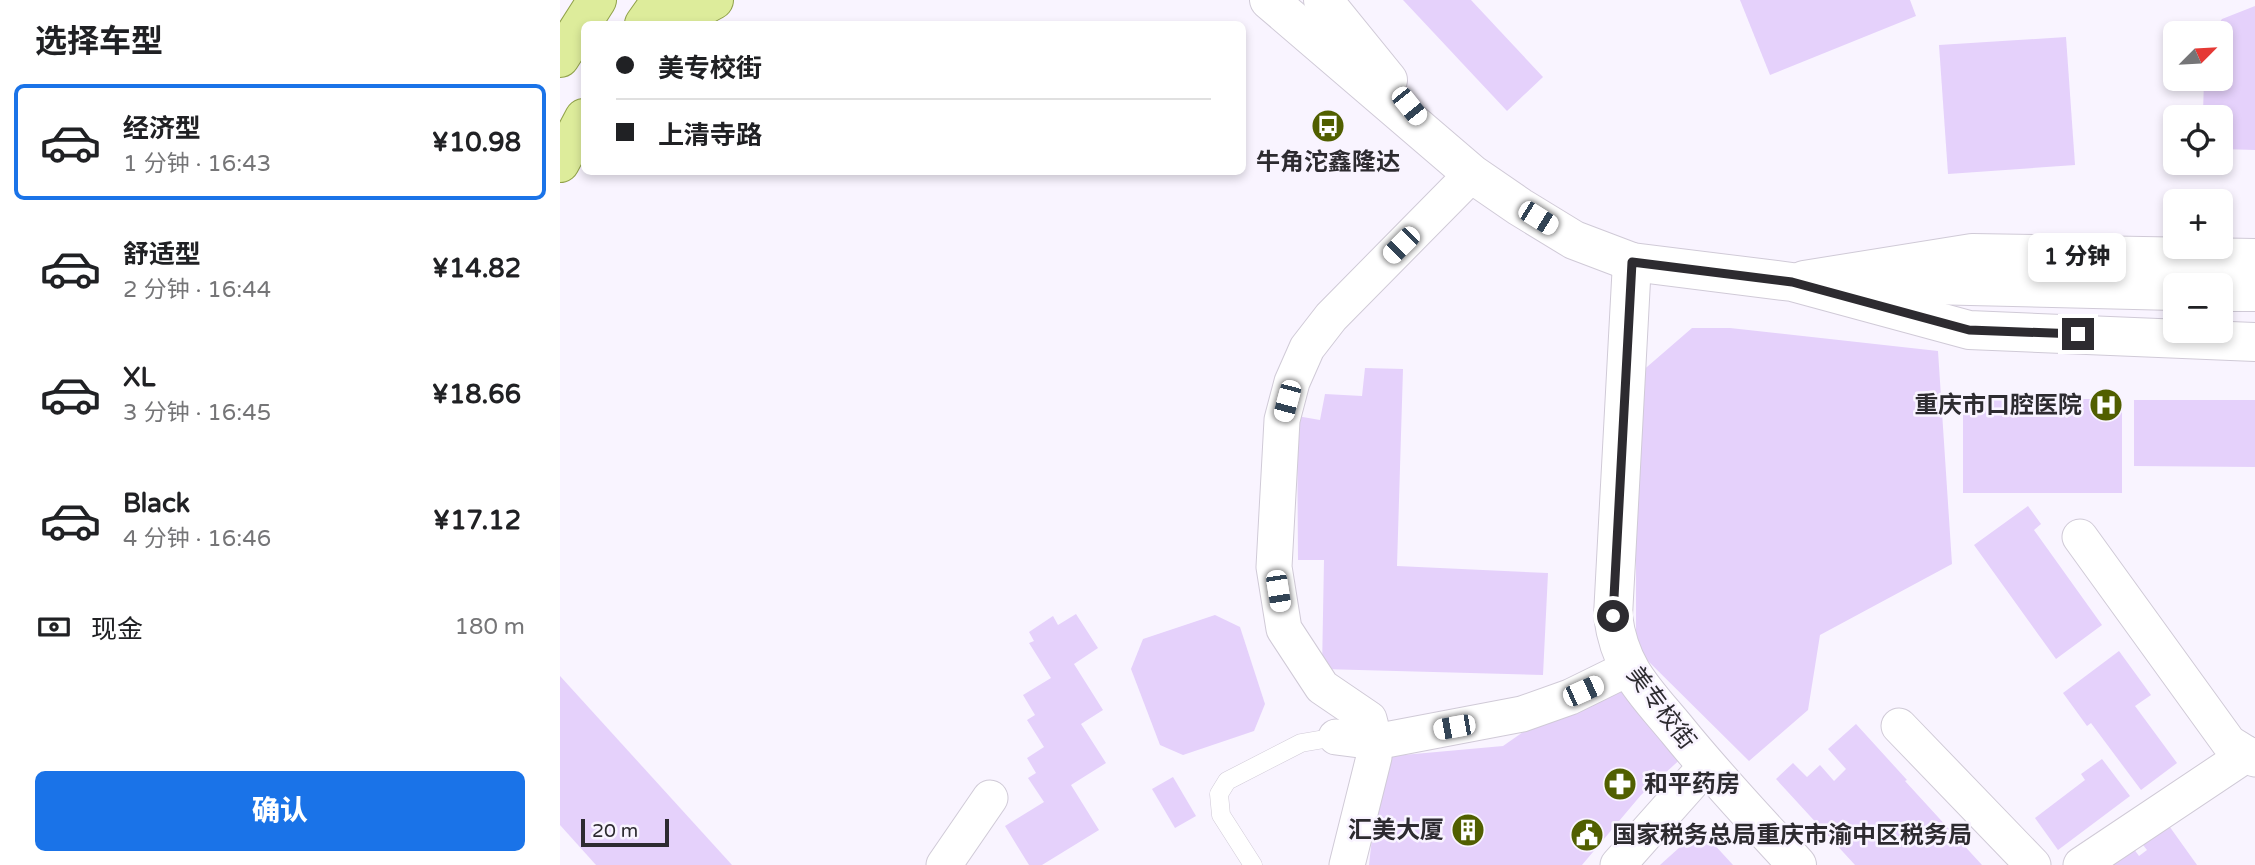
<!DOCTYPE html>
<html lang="zh">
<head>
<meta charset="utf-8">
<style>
  :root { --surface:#fff; --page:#f2f2f2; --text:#202124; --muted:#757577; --line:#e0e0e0; --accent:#1a73e8 }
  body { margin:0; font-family:"Varela Round","Noto Sans SC",sans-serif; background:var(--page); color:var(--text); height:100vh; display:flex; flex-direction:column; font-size:26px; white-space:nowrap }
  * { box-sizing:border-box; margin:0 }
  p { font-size:23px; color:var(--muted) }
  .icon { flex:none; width:38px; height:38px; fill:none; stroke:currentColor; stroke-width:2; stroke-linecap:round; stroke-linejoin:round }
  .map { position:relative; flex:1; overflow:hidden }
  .details { display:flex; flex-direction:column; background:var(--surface); width:560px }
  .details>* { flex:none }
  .banner { position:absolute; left:21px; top:21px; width:665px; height:154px; border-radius:10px; box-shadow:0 4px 10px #0003; display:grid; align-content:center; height:154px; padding:0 35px; background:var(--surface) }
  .needle { width:46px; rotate:66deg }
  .tools { position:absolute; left:1603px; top:21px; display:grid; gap:14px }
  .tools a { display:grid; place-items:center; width:70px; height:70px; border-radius:10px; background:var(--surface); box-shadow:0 4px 10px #0003; font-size:35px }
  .scale { position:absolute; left:21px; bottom:18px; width:88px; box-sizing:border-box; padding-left:7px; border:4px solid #2d2b30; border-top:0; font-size:19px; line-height:24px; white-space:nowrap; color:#2d2b30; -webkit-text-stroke:5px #f9f4ff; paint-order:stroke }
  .end { position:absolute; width:32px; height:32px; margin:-16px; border:9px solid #2d2b30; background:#fff; box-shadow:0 0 0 4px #fff }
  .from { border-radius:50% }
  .bubble { position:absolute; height:49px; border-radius:10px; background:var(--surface); box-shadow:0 4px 10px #0003; font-size:23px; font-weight:800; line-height:49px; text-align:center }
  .car { position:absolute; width:21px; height:42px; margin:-21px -10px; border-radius:9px; box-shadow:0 0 5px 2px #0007; background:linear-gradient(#fff 24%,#345 0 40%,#fff 0 76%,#345 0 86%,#fff 0) }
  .banner b { display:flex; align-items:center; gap:24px; height:66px; font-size:26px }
  .banner b+b { border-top:2px solid var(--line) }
  .banner i { width:18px; height:18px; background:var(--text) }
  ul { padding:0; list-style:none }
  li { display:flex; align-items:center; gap:21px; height:116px; margin:0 14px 10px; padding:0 21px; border:4px solid transparent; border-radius:10px }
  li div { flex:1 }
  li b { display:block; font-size:26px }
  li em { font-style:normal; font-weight:800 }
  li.current { border-color:var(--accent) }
  li>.icon { width:63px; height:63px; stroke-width:1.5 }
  h2 { padding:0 35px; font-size:32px; line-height:84px }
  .pay { display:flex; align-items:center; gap:18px; height:77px; padding:0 35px; font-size:26px }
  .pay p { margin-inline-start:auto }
  .button { display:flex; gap:14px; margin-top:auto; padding:14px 35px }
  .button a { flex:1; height:80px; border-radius:10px; background:var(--accent); color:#fff; font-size:28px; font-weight:800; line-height:80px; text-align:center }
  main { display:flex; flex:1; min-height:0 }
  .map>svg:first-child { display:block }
  .building { fill:#e5d1fb }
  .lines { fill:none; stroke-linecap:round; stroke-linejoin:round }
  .lane-casing { stroke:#d0cad7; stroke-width:19 }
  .street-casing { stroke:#d0cad7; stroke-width:37 }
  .secondary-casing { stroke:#d0cad7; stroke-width:40 }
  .primary-casing { stroke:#90a14a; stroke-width:40 }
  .lane { stroke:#fff; stroke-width:18 }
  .street { stroke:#fff; stroke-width:35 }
  .secondary { stroke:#fff; stroke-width:38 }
  .primary { stroke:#ddec9b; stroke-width:38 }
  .route { stroke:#2d2b30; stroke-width:9 }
  .labels { text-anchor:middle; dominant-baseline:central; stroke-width:5; stroke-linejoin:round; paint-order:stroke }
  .poi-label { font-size:24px; font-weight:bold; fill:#2d2b30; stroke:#f9f4ff; text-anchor:end }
  .street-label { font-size:24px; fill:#2d2b30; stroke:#f9f4ff }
</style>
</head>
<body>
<main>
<section class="details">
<h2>选择车型</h2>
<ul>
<li class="current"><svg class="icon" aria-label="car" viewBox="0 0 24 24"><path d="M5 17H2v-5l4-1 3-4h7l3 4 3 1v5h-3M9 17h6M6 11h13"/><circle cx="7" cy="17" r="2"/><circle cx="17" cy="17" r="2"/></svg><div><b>经济型</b><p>1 分钟 · 16:43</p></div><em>¥10.98</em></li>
<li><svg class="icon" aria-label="car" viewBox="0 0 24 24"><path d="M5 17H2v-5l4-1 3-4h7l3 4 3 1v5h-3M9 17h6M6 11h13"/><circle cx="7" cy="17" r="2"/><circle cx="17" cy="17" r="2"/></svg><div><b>舒适型</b><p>2 分钟 · 16:44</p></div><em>¥14.82</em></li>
<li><svg class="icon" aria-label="car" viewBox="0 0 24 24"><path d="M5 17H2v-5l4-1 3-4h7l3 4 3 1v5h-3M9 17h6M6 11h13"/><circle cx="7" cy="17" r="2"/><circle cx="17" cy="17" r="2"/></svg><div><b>XL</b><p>3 分钟 · 16:45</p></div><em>¥18.66</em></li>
<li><svg class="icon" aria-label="car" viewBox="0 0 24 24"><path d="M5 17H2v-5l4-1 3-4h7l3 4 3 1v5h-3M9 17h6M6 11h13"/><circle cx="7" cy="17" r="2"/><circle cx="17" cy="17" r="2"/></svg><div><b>Black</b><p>4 分钟 · 16:46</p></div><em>¥17.12</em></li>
</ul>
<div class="pay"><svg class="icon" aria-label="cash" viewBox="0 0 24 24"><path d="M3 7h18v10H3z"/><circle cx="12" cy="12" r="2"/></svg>现金<p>180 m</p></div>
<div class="button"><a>确认</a></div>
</section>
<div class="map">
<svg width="1695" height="865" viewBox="0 0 1695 865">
  <rect width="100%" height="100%" fill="#f9f4ff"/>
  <!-- building -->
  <g class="building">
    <polygon points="843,0 911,0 983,77 947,111"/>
    <polygon points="1180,0 1350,0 1356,16 1210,75"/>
    <polygon points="1695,6 1695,150 1661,149 1661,117 1644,117 1643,113 1644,79 1661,79 1661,33 1652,33 1662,19"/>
    <polygon points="1506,37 1515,165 1388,174 1379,45"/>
    <polygon points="1132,328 1170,328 1378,351 1392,564 1260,635 1248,710 1189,761 1084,657 1076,642 1076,389 1080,373"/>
    <polygon points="805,368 843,369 837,566 988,573 983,675 762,669 764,560 738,560 737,416 760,420 765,394 802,396"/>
    <rect x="1403" y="399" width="159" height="94"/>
    <polygon points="1574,400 1695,400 1695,467 1574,466"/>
    <polygon points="1468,506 1481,524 1474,530 1542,625 1496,659 1414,545"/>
    <polygon points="516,614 538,648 514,664 543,710 521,724 546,763 511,785 539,830 482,865 469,865 445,826 484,802 468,778 476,773 467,758 484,747 467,720 475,715 463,695 491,678 469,643 474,641 469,632 493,616 498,625"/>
    <polygon points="655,615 680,627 705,704 694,731 623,755 600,745 571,669 583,639"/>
    <polygon points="1559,651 1591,695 1575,706 1617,763 1581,790 1531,723 1527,726 1503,693"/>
    <polygon points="0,676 172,865 36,865 0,825"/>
    <polygon points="1063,679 1125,755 1081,795 1022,865 809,865 821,757 943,746 989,714"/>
    <polygon points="1296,724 1347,780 1345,781 1422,865 1295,865 1216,779 1233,763 1247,777 1260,765 1274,781 1286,769 1268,749"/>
    <polygon points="1542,759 1570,796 1498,850 1475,818 1525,780 1521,774"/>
    <polygon points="613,777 636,816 615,828 592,789"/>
    <polygon points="1602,816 1637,865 1535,865 1568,841 1579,856 1587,850 1576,836"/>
    <polygon points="1140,829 1173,865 1100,865"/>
  </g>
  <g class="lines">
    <defs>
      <polyline id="lane" points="693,865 661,815 659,794 667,781 741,743 776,737"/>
      <g id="street">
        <polyline points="1520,537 1669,743 1695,759"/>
        <polyline points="1339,726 1473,865"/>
        <polyline points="776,737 815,742 962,714 1010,697 1069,668"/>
        <polyline points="384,865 430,798"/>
        <polyline points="787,865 814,757 815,742 809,719 762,687 724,629 714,567 722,420 732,382 747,348 771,317 912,174"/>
        <polyline points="1058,865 1146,766"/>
        <polyline points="1521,865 1687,754"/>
      </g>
      <g id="secondary">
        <polyline points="709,0 912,174 960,207 1014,240 1072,262 1232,282 1409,330 1695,342"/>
        <polyline points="763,0 828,80"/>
        <path d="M1072 262 1053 616C1060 670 1086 692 1118 731 1156 778 1197 821 1237 865"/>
        <polyline points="1244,280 1412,253 1695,258"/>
        <polyline points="1325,284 1615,291"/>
        <polyline points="1661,292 1695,292"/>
      </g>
      <g id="primary">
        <polyline points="84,24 101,0"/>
        <polyline points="118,24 132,12 154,0"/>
        <polyline points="0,58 37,0"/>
        <polyline points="0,163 24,118"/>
      </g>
    </defs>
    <!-- lane casing -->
    <use href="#lane" class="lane-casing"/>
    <!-- street casing -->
    <use href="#street" class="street-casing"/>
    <!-- secondary casing -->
    <use href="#secondary" class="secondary-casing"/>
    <!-- primary casing -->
    <use href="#primary" class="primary-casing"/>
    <!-- lane -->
    <use href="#lane" class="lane"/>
    <!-- street -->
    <use href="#street" class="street"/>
    <!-- secondary -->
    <use href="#secondary" class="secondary"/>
    <!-- primary -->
    <use href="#primary" class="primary"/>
  </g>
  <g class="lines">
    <!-- route -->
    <polyline class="route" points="1053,616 1072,262 1232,282 1409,330 1518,334"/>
  </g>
  <!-- icons -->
  <defs>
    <symbol id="bus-disc" viewBox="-11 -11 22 22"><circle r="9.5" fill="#515f00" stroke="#f9f4ff"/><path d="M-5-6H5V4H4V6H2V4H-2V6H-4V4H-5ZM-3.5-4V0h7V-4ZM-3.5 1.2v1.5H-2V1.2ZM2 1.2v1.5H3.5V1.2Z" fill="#fff"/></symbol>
    <symbol id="hospital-disc" viewBox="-11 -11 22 22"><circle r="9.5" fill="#515f00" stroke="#f9f4ff"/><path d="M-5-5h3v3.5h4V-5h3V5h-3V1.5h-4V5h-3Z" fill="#fff"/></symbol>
    <symbol id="pharmacy-disc" viewBox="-11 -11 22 22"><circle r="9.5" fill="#515f00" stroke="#f9f4ff"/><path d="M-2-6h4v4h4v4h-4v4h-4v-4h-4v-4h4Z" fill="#fff"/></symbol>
    <symbol id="building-disc" viewBox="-11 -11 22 22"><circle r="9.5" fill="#515f00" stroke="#f9f4ff"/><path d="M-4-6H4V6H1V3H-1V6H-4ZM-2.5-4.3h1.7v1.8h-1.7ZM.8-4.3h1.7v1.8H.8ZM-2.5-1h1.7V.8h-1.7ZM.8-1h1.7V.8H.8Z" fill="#fff"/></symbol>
    <symbol id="civic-disc" viewBox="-11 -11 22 22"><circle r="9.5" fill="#515f00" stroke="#f9f4ff"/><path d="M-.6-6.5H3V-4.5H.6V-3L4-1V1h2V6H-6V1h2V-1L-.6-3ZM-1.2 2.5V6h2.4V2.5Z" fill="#fff"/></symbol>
  </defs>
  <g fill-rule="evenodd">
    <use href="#bus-disc" x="749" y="107" width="38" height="38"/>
    <use href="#hospital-disc" x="1527" y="386" width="38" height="38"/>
    <use href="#pharmacy-disc" x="1041" y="765" width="38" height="38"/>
    <use href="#building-disc" x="889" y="811" width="38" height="38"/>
    <use href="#civic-disc" x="1008" y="816" width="38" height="38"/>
  </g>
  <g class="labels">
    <!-- poi labels -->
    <g class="poi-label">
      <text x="768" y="162" text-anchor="middle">牛角沱鑫隆达</text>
      <text x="1522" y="405">重庆市口腔医院</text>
      <text x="1084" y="784" text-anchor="start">和平药房</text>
      <text x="884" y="830">汇美大厦</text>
      <text x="1052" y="835" text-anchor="start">国家税务总局重庆市渝中区税务局</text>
    </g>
    <!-- street labels -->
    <g class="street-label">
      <text transform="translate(1101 708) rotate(53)">美专校街</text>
    </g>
  </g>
</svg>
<div class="tools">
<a><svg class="needle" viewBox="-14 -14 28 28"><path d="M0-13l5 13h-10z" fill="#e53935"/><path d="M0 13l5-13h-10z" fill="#757577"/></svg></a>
<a><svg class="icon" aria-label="locate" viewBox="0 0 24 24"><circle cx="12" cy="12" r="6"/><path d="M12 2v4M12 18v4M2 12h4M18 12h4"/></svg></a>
<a>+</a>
<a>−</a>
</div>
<div class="scale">20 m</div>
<i class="end from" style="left:1053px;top:616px"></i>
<i class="end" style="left:1518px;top:334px"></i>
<div class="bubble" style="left:1468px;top:233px;width:98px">1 分钟</div>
<i class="car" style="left:849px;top:106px;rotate:141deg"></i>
<i class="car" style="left:978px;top:218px;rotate:122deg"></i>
<i class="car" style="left:841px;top:245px;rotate:225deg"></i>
<i class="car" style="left:727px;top:401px;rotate:195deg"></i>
<i class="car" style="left:718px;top:591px;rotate:171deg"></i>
<i class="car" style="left:1023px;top:691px;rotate:66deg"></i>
<i class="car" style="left:894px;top:727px;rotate:260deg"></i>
<div class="banner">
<b><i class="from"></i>美专校街</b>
<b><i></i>上清寺路</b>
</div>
</div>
</main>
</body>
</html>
